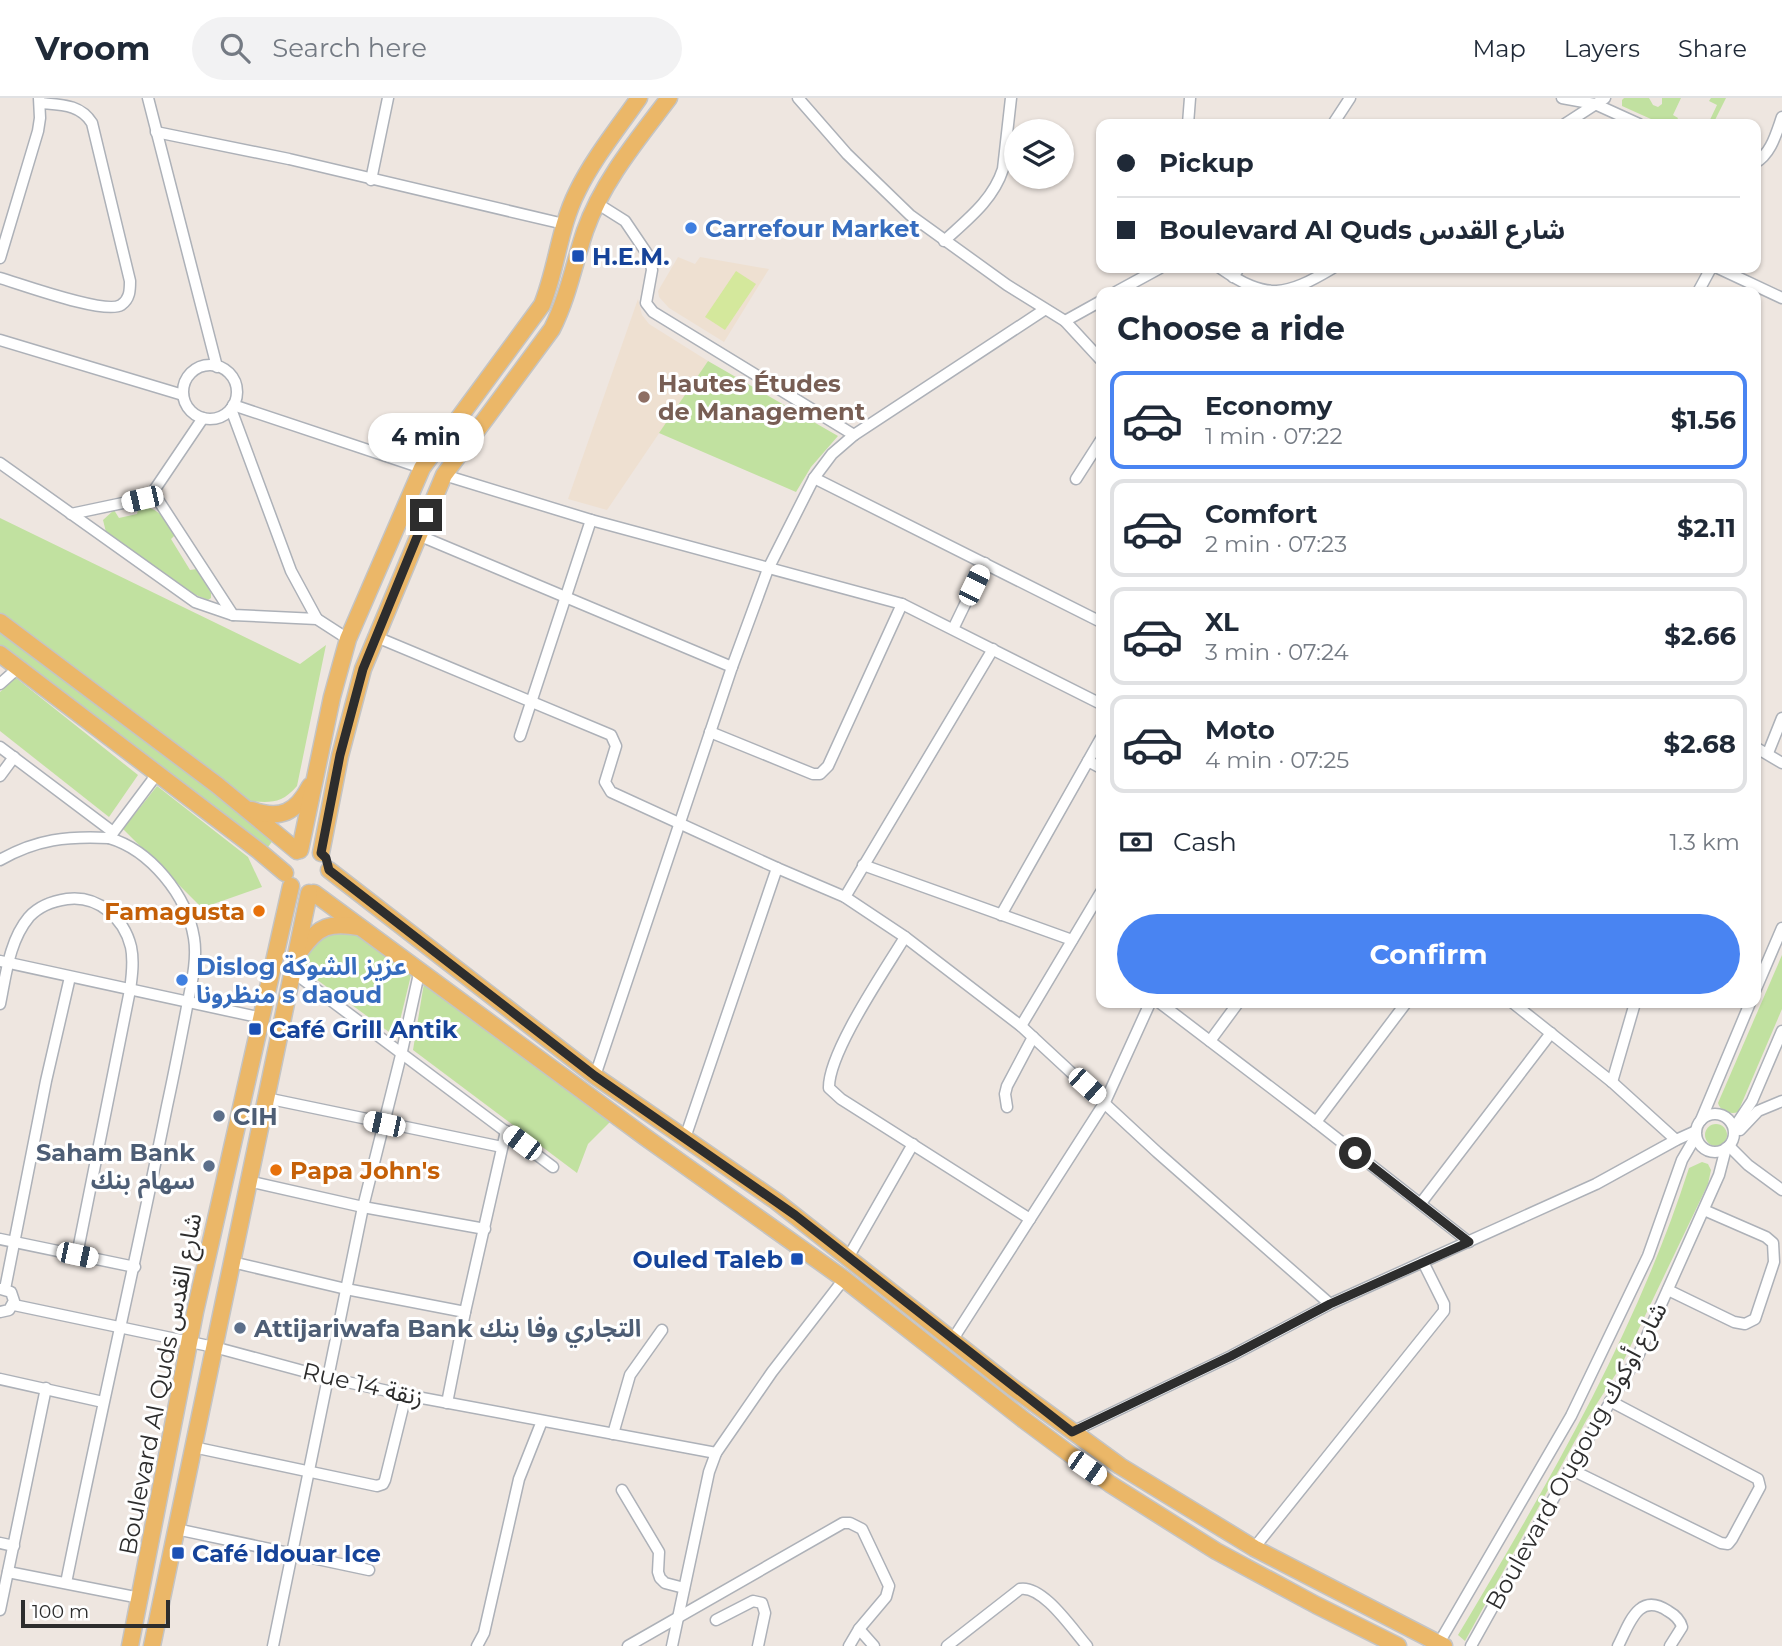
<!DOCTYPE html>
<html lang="en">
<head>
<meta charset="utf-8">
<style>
  :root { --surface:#fff; --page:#f2f2f3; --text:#1f2937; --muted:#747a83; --line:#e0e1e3; --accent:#4984f2 }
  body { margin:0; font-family:Montserrat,"Noto Sans Arabic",sans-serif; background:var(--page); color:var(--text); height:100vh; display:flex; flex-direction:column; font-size:26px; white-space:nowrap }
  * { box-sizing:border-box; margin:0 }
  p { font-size:23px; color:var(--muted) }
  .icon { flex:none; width:38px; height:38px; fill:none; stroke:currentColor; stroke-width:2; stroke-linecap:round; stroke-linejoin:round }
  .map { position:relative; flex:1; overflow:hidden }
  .side { position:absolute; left:1096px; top:189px; width:665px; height:721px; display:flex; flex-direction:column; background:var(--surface); border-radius:14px; box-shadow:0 2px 5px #0004 }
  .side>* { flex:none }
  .banner { position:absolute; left:1096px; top:21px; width:665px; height:154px; border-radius:14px; box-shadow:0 2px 5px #0004; display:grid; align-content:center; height:154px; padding:0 21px; background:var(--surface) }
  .fabs { position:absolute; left:1004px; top:21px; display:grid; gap:14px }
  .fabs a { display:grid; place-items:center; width:70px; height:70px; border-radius:50%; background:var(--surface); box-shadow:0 2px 5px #0004; font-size:35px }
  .scale { position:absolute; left:21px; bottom:18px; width:149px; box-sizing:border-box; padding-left:7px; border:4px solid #2d2d2d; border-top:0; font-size:19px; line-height:24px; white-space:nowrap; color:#2d2d2d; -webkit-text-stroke:5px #fff; paint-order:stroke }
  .end { position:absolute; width:32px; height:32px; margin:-16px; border:9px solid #2d2d2d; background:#fff; box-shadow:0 0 0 4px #fff }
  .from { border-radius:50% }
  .bubble { position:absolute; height:49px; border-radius:24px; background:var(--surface); box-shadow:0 2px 5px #0004; font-size:23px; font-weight:700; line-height:49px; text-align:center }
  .car { position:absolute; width:21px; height:42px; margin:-21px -10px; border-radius:9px; box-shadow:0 0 5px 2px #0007; background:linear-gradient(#fff 24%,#345 0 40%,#fff 0 76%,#345 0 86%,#fff 0) }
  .banner b { display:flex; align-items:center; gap:24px; height:66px; font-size:26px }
  .banner b+b { border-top:2px solid var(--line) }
  .banner i { width:18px; height:18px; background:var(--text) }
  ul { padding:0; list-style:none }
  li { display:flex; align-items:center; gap:21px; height:98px; margin:0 14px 10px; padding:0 7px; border:4px solid var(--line); border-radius:14px }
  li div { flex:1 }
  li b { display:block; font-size:26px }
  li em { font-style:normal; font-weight:700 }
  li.on { border-color:var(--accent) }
  li>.icon { width:63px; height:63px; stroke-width:1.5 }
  h2 { padding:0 21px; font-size:32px; line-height:84px }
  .pay { display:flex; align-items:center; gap:18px; height:77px; padding:0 21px; font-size:26px }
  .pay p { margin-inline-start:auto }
  .primary-button { display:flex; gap:14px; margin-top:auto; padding:14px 21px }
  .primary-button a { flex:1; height:80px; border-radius:42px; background:var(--accent); color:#fff; font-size:28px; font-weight:700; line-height:80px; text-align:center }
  header { display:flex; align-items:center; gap:42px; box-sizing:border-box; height:98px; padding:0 35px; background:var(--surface); border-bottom:2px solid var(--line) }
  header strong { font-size:33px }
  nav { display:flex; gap:38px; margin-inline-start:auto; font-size:24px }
  .search { width:490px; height:63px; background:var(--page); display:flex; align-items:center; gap:18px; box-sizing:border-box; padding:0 24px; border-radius:38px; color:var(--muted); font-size:26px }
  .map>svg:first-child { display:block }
  .education { fill:#eee0d1 }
  .green { fill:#c1e1a0 }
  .pitch { fill:#d4e89c }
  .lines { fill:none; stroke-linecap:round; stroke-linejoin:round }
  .street-casing { stroke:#adb1b8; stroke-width:13 }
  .primary-casing { stroke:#c4c4c4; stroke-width:19 }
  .street { stroke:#fff; stroke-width:10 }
  .primary { stroke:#ebb768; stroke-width:16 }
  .route { stroke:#2d2d2d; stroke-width:9 }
  .shop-dot { fill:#3f7fe0; stroke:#fff; stroke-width:2.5 }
  .transit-dot { fill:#1a4fb4; stroke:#fff; stroke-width:2.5 }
  .education-dot { fill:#8d6e63; stroke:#fff; stroke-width:2.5 }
  .food-dot { fill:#e8710a; stroke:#fff; stroke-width:2.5 }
  .service-dot { fill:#5c6f8a; stroke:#fff; stroke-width:2.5 }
  .labels { text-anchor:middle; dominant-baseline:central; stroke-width:6; stroke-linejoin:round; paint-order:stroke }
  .shop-label { font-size:24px; font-weight:bold; fill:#366cbe; stroke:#fff; text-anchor:start }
  .transit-label { font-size:24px; font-weight:bold; fill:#164399; stroke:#fff; text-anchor:start }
  .education-label { font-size:24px; font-weight:bold; fill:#785e54; stroke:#fff; text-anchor:start }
  .food-label { font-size:24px; font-weight:bold; fill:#c56008; stroke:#fff; text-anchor:end }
  .service-label { font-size:24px; font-weight:bold; fill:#4e5e75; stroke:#fff; text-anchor:start }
  .street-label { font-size:24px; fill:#2d2d2d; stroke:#fff }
</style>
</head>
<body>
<header>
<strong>Vroom</strong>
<div class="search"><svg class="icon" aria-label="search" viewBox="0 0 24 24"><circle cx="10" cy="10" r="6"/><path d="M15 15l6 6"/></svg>Search here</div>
<nav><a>Map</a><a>Layers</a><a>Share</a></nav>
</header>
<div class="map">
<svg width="1782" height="1548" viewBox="0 0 1782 1548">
  <rect width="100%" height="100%" fill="#eee6e0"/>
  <!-- education -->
  <g class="education">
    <polygon points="678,159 695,166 700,159 769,171 724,244 669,210 659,199 658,193"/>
    <polygon points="638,201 642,217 649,226 708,263 607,412 568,401"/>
  </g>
  <!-- green -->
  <g class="green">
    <polygon points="1624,0 1649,0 1653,7 1658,9 1662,6 1662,0 1681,0 1673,17 1678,20 1675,26 1662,26 1622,8 1622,2"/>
    <polygon points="1711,0 1726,0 1713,26 1708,26 1717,7 1709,3"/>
    <polygon points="708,263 838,338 811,369 796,394 659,335"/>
    <path d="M139 408C159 409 165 421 176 436L171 441 190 472 197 471 211 495V500L208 502 186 493 106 434 103 422 114 412 119 420 137 416Z"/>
    <path d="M0 420 300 566 326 547 297 688C280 708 268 704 244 703L0 517Z"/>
    <polygon points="0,529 274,741 268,749 265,749 0,548"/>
    <polygon points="16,580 138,677 109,719 0,633 0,594"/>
    <polygon points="157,688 248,759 262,789 202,810 123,731"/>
    <polygon points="355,833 412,873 396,939 302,871 302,860 317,836"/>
    <path d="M1782 857V911L1738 1014C1731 1017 1720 1013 1718 1005Z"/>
    <polygon points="424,885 610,1024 588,1046 577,1075 413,952"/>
    <circle cx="1716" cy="1037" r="11"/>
    <path d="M1702 1064 1708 1066 1711 1072 1708 1086 1621 1268 1587 1321 1465 1543 1458 1537C1547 1388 1636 1235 1689 1070Z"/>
  </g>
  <!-- pitch -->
  <polygon class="pitch" points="736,173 756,186 725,232 705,219"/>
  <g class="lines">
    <defs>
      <g id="street">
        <polyline points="148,0 217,269"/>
        <polyline points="798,0 847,56 910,117 1007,187 1065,223 1101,262"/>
        <polyline points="1562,0 1595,6 1639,26"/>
        <polyline points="1188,26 1190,0"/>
        <polyline points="1333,26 1350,0"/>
        <polyline points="1565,26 1605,0"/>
        <polyline points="156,34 289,61 564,126"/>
        <path d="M1755 65C1771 56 1776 36 1782 19"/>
        <polyline points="371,82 388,0"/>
        <polyline points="598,106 625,123 650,160 652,172 646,205 653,214 854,337"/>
        <path d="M944 143C968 121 993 102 1003 71L1011 0"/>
        <polyline points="0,160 38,33 40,20 39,0"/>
        <path d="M1220 170C1267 203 1286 198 1333 170"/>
        <polyline points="1718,170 1782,200"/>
        <polyline points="1233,179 1239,170"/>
        <path d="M0 180C21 186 105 217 121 207 130 201 130 192 130 183L92 25C80 6 61 7 40 5"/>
        <polyline points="1116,194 1160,170"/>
        <polyline points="1698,194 1711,170"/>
        <polyline points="1065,223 1101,203"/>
        <polyline points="0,242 183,297"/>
        <circle cx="210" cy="294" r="27"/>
        <polyline points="233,307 422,370"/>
        <polyline points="231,311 291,473 317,521"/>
        <polyline points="0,365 195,504 233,517 317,521 348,541"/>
        <polyline points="444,377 591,422 902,506 1101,606"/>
        <polyline points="814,380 1101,524"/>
        <polyline points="1076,381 1101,342"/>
        <polyline points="153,394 233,517"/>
        <polyline points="71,416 142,401 153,394 203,320"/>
        <polyline points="418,437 732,569"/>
        <polyline points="953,531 985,465"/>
        <polyline points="374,538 611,637 616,648 605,684 611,694 777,770"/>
        <polyline points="0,586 18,570"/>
        <polyline points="710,634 813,676 820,676 828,668 902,506"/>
        <polyline points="520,638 591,422"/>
        <polyline points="0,649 113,734"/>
        <polyline points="1755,649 1782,665"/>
        <polyline points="1768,655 1782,620"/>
        <polyline points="1088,663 1101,670"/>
        <polyline points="0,678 14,659"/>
        <path d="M0 762C37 741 67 738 109 740L157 676"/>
        <polyline points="863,767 1072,842"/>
        <polyline points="845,799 993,551"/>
        <polyline points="1001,817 1101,640"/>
        <path d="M905 839C885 872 828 955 829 990L841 1001 1030 1121"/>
        <polyline points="0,863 262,920"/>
        <polyline points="293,874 553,1069"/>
        <polyline points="1755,893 1782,830"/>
        <polyline points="1160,905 1316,1024 1469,1144"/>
        <polyline points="1513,905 1612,984 1676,1042"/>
        <path d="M0 906C6 877 9 843 29 819 39 808 53 803 67 801 98 797 124 820 131 849 134 863 132 878 130 892L77 1157"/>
        <polyline points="1021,928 1101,794"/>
        <polyline points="1210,943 1238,905"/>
        <polyline points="595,978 732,569 768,471 814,380 832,356 854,337 1044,212"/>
        <polyline points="1612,984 1635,905"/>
        <polyline points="266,1000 502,1049"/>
        <polyline points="1007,1009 1005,996 1007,988 1033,939"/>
        <circle cx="1715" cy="1035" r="19"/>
        <polyline points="1701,1022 1750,905"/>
        <polyline points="1316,1024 1406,905"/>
        <polyline points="1734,1030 1752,1003 1782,933"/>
        <polyline points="1740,1032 1758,1013 1782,1003"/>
        <polyline points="685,1040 777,770 845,799 905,839 1021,928 1157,1054 1330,1206"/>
        <polyline points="1729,1048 1748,1067 1782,1092"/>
        <polyline points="248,1083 363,1109 485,1131"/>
        <polyline points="1421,1105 1551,935"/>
        <polyline points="0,1141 135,1169"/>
        <polyline points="849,1158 913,1046"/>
        <polyline points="232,1164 346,1191 465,1214"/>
        <polyline points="5,1191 46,983 70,879"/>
        <polyline points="1668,1192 1734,1224 1745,1226 1755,1221 1774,1164 1773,1145 1766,1139 1704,1112"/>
        <polyline points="14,1207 214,1249 329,1280 406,1297 716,1355"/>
        <polyline points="0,1214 9,1212 14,1203 11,1194 1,1191"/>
        <polyline points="953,1241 1105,1004 1150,905"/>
        <polyline points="0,1281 103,1304"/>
        <polyline points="447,1305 465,1214 506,1033"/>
        <polyline points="1072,1334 1231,1258 1330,1206 1596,1086 1676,1042 1696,1033"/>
        <polyline points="613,1336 630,1277 662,1232"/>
        <polyline points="193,1349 377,1388 383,1386 385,1382 406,1297"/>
        <polyline points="1570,1371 1721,1445 1728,1446 1732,1441 1760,1389 1758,1381 1610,1303"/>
        <polyline points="622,1392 659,1454 658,1474 660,1480 665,1485 684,1490"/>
        <polyline points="176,1431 369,1472"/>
        <polyline points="0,1445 14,1448"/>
        <polyline points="1254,1450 1444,1213 1444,1206 1423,1164"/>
        <polyline points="8,1474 140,1500"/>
        <path d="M66 1485C98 1325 135 1167 167 1008 174 976 180 945 186 914 190 891 198 864 194 840 187 797 150 752 109 740"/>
        <polyline points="0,1512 46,1290"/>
        <polyline points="716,1522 753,1503 762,1505 765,1515 758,1548"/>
        <polyline points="1439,1545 1571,1318 1648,1158 1682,1062 1696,1038"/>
        <polyline points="273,1548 363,1109 402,953 420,871"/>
        <polyline points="477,1548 484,1535 519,1381 542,1323"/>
        <polyline points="628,1548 843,1425 850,1425 862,1431 889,1488 886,1499 859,1531"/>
        <polyline points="672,1548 709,1374 716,1355 772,1274 844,1181"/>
        <polyline points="849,1548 859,1531 874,1548"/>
        <path d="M947 1548 1020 1491C1043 1487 1072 1531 1087 1548"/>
        <polyline points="1471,1548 1570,1371 1638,1258 1719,1077 1726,1050"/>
        <path d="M1618 1548C1629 1527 1638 1493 1668 1513 1675 1517 1680 1521 1682 1529L1670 1548"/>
      </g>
      <g id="primary">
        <polyline points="0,524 217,687 297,753"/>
        <polyline points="0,556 259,753 285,775"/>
        <path d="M252 712C280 722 296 715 310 688"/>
        <path d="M300 752 332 599 348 541 422 370 542 207C557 170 559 130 577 94 593 61 618 30 639 0"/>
        <path d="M321 755 340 658 363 571 444 377 552 231C568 199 574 166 585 133 602 84 638 41 669 0"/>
        <polyline points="329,772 595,978 776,1103 1012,1289 1120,1368 1254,1450 1444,1548"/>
        <polyline points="314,795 645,1039 844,1181 1024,1322 1110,1386 1216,1453 1316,1507 1398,1548"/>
        <path d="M301 852C318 828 330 824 359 829"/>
        <polyline points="130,1548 195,1214 291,788"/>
        <polyline points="152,1548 309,795"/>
      </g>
    </defs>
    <!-- street casing -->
    <use href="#street" class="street-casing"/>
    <!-- primary casing -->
    <use href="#primary" class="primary-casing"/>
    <!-- street -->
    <use href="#street" class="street"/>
    <!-- primary -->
    <use href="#primary" class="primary"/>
  </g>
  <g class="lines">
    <!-- route -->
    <polyline class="route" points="426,417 363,571 340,657 321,755 326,760 329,772 595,978 795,1117 1072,1334 1231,1258 1330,1206 1469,1144 1355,1055"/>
  </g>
  <!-- markers -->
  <g class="shop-dot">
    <circle cx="691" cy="130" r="7"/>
    <circle cx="182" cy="882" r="7"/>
  </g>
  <g class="transit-dot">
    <rect x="571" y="151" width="14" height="14" rx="3.5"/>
    <rect x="248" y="924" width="14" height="14" rx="3.5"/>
    <rect x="790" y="1154" width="14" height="14" rx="3.5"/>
    <rect x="171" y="1448" width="14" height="14" rx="3.5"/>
  </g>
  <circle class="education-dot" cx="644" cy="299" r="7"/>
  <g class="food-dot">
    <circle cx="259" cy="813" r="7"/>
    <circle cx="276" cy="1072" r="7"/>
  </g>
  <g class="service-dot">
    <circle cx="219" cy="1018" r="7"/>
    <circle cx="209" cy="1068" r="7"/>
    <circle cx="240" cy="1230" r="7"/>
  </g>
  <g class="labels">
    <!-- shop labels -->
    <g class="shop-label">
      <text x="705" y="130">Carrefour Market</text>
      <text x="196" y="868">Dislog عزيز الشوكة<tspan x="196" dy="28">منظرونا s daoud</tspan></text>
    </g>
    <!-- transit labels -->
    <g class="transit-label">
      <text x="592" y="158">H.E.M.</text>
      <text x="269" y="931">Café Grill Antik</text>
      <text x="783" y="1161" text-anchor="end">Ouled Taleb</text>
      <text x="192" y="1455">Café Idouar Ice</text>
    </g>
    <!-- education labels -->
    <g class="education-label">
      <text x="658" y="285">Hautes Études<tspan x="658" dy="28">de Management</tspan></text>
    </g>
    <!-- food labels -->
    <g class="food-label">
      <text x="245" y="813">Famagusta</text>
      <text x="290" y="1072" text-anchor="start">Papa John's</text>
    </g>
    <!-- service labels -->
    <g class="service-label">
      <text x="233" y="1018">CIH</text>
      <text x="195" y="1054" text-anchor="end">Saham Bank<tspan x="195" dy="28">سهام بنك</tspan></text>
      <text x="254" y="1230">Attijariwafa Bank التجاري وفا بنك</text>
    </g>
    <!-- street labels -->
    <g class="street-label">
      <text transform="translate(160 1286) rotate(-79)">Boulevard Al Quds شارع القدس</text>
      <text transform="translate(363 1286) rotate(13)">Rue 14 زنقة</text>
      <text transform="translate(1576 1358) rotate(-61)">Boulevard Ougoug شارع أوكوك</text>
    </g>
  </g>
</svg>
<div class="fabs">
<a><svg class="icon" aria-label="layers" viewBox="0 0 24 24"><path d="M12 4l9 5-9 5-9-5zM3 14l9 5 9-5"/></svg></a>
</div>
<div class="scale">100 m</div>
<i class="end from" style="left:1355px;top:1055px"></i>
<i class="end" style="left:426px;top:417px"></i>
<div class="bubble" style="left:368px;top:315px;width:116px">4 min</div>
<i class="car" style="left:142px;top:401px;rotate:257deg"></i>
<i class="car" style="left:974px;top:487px;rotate:26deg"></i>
<i class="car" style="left:1087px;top:988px;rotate:132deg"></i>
<i class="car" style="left:384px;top:1026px;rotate:282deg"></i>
<i class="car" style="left:522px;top:1045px;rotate:307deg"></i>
<i class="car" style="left:77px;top:1157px;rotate:102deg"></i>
<i class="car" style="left:1087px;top:1370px;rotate:125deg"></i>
<div class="banner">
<b><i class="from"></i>Pickup</b>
<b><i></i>Boulevard Al Quds شارع القدس</b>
</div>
<section class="side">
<h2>Choose a ride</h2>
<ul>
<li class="on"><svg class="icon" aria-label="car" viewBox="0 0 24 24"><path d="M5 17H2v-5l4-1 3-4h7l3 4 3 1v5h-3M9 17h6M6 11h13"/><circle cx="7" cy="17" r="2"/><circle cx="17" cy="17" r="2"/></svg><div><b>Economy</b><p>1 min · 07:22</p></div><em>$1.56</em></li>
<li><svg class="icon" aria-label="car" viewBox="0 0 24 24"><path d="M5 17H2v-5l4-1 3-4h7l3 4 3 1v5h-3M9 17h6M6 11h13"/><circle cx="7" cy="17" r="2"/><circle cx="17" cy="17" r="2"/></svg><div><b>Comfort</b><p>2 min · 07:23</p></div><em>$2.11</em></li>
<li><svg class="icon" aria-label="car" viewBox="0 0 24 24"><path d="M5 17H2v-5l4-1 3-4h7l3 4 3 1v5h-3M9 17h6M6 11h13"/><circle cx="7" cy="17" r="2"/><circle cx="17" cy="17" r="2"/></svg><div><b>XL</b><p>3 min · 07:24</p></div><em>$2.66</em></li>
<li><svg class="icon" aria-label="car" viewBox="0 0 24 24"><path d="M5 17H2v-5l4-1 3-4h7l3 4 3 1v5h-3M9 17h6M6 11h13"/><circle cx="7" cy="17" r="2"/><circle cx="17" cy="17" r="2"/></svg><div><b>Moto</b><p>4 min · 07:25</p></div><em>$2.68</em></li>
</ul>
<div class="pay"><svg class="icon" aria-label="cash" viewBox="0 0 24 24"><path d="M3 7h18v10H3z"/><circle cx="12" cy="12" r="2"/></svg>Cash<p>1.3 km</p></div>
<div class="primary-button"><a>Confirm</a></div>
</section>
</div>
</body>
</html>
